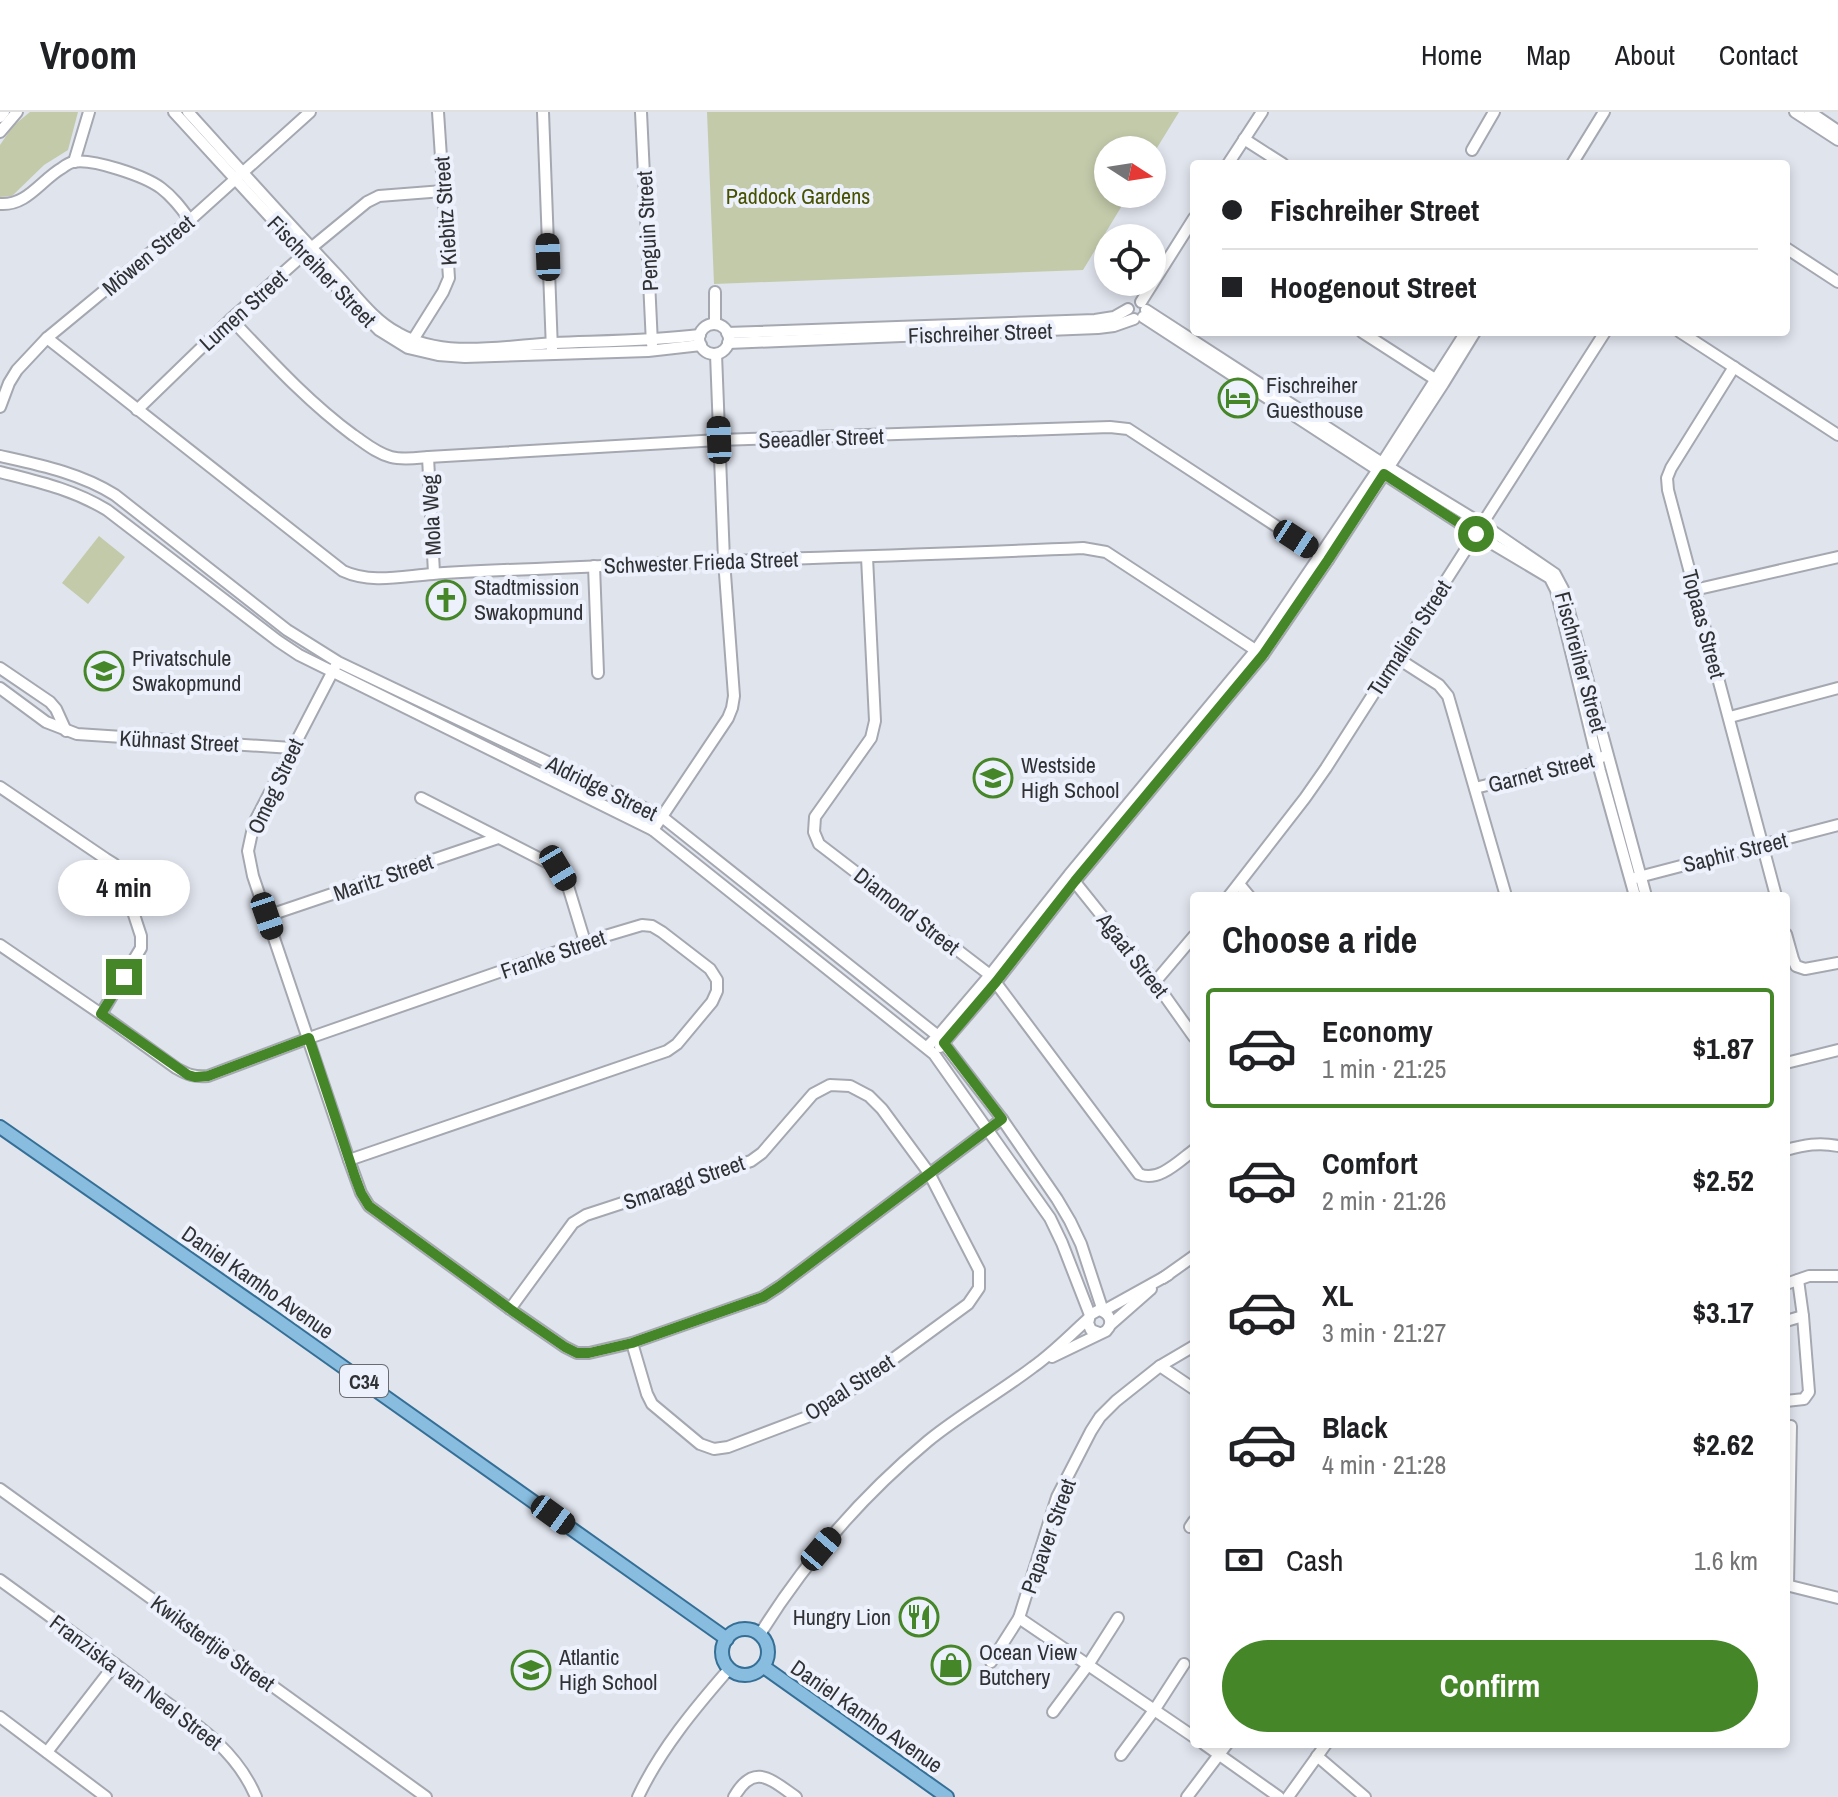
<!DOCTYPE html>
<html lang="en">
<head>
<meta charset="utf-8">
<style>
  :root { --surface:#fff; --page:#f6f6f6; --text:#202124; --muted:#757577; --line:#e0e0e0; --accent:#448628 }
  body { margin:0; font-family:"Archivo Narrow",sans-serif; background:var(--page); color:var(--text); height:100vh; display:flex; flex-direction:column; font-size:30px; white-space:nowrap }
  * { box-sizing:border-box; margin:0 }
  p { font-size:26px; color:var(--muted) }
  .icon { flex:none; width:44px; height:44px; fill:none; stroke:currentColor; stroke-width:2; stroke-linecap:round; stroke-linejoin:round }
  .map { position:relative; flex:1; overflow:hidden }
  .panel { position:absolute; left:1190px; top:780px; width:600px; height:856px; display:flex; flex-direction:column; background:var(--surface); border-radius:8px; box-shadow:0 4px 12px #0003 }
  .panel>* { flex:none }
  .banner { position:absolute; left:1190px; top:48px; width:600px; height:176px; border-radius:8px; box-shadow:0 4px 12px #0003; display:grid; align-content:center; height:176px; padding:0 32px; background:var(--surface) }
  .needle { width:52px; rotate:102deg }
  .fabs { position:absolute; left:1094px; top:24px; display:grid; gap:16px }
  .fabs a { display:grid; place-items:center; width:72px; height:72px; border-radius:50%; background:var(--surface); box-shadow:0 4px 12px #0003; font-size:40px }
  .end { position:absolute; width:36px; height:36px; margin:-18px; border:10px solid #448628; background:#fff; box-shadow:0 0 0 4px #fff }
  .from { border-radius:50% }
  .bubble { position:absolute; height:56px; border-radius:28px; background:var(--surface); box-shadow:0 4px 12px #0003; font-size:26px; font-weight:700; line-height:56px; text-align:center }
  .car { position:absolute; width:24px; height:48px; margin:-24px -12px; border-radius:10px; box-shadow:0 0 6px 2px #0007; background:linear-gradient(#222 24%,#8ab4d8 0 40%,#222 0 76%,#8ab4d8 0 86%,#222 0) }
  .banner b { display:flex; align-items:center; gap:28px; height:76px; font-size:30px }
  .banner b+b { border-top:2px solid var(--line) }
  .banner i { width:20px; height:20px; background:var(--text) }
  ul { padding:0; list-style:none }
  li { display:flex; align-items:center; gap:24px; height:120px; margin:0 16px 12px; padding:0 16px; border:4px solid transparent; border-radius:8px }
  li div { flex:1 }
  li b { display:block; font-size:30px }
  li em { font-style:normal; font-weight:700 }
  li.on { border-color:var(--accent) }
  li>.icon { width:72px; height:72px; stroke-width:1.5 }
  h2 { padding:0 32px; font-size:36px; line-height:96px }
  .pay { display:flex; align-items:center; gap:20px; height:88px; padding:0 32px; font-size:30px }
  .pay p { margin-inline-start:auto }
  .cta { display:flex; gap:16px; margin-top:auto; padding:16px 32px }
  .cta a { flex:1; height:92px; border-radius:48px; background:var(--accent); color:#fff; font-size:32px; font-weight:700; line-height:92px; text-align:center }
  header { display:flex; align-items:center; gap:48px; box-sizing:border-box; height:112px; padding:0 40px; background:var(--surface); border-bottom:2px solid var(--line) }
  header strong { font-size:38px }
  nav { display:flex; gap:44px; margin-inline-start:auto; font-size:28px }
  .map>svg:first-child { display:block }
  .green { fill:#c3caaa }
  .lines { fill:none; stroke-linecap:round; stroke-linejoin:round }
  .minor-casing { stroke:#a5a8b1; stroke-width:14 }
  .major-casing { stroke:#356f96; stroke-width:16 }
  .minor { stroke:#fff; stroke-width:10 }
  .major { stroke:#88bde0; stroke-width:12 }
  .route { stroke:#448628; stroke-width:10 }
  .labels { text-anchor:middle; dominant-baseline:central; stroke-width:8; stroke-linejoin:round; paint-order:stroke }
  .shield { fill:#edf1fb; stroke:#696b70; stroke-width:2 }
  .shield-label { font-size:20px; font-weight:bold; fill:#303135 }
  .park-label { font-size:22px; fill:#475100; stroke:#edf1fb }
  .street-label { font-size:22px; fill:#303135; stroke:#edf1fb }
  .poi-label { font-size:22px; fill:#303135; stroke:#edf1fb; text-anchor:start }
</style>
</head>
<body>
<header>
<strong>Vroom</strong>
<nav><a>Home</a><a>Map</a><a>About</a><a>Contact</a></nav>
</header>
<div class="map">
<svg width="1838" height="1685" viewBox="0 0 1838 1685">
  <rect width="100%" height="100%" fill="#e0e4ed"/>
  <!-- green -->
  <g class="green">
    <polygon points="30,0 78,0 68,38 44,53 12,84 0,85 0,33 13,14"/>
    <polygon points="707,0 1179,0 1152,44 1152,38 1108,38 1108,82 1129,82 1083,158 714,172"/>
    <polygon points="99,424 125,445 88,492 62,471"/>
  </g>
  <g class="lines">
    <defs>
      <g id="minor">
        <polyline points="174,0 304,142 379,218 408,236 438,243 465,245 648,239 701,233"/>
        <path d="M188 0C237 54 286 109 336 162 355 182 373 208 398 221 444 247 504 234 554 231 603 229 651 229 700 223"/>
        <polyline points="543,0 552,238"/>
        <polyline points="641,0 652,232"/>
        <polyline points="1795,0 1838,28"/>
        <polyline points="1810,0 1838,19"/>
        <polyline points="0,5 4,0"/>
        <polyline points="0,20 17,0"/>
        <polyline points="1244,27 1283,52"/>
        <polyline points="1472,38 1494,0"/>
        <polyline points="74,50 89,0"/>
        <polyline points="1228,52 1262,0"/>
        <polyline points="1572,52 1604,0"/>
        <path d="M0 92C27 94 41 68 62 56 66 53 69 51 73 50 92 46 145 64 161 76 173 85 181 96 190 108"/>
        <polyline points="1786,136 1838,170"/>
        <polyline points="715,180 715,212"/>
        <polyline points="1141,190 1194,106"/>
        <polyline points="1146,198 1382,351 1482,412 1555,462 1563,477 1646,784"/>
        <polyline points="1143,205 1476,422 1550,466 1556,478 1600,659 1635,784"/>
        <path d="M231 207C270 248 307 289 353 323 365 331 376 341 391 345 403 348 416 346 428 345L719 328 1110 315 1128 317 1328 448"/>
        <circle cx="714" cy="227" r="15"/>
        <polyline points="1362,220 1441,271"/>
        <polyline points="1680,220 1838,323"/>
        <polyline points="727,221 1095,208 1114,205 1128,197"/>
        <path d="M47 226 343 459C371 472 403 464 433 462 467 459 501 458 536 457 718 448 901 444 1083 436L1106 440 1263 543"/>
        <polyline points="411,231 443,180 449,166 438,0"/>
        <polyline points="728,231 1098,216 1114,214 1134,207"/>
        <polyline points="1734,255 1671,356 1667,366 1668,378 1776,784"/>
        <polyline points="0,295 9,271 17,258 47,226 190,108 310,0"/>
        <polyline points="137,298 231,207 311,136 367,90 379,84 443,79"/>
        <path d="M0 344C40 353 80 361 115 383L287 518 338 550 661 704 938 924 1002 1007 1057 1087 1070 1109 1081 1132 1103 1199 1168 1163"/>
        <polyline points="428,345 434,461"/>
        <path d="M0 360C39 370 72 377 107 398L278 529 299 543 653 718 934 942 1050 1106 1062 1131 1090 1203"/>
        <path d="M867 445 875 609 871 626 815 705 814 720 819 732 990 863 1139 1062C1158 1071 1179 1049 1194 1038"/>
        <polyline points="594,454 598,561"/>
        <polyline points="1694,478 1838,445"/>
        <polyline points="1397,546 1439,573 1448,584 1506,784"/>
        <polyline points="335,555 254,711 248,739 253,764 349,1048 361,1081 369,1094 510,1197 565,1235 577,1241 589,1241 632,1231 763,1185 780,1174 1002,1007"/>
        <polyline points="0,556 50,590 56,597 66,619"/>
        <polyline points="0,576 46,610 77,622 292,636"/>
        <polyline points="1730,605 1838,576"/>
        <polyline points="0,675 106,747 114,752 122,766 141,824 141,836 101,902"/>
        <polyline points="1475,676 1602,645"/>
        <polyline points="421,686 558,756 567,771 585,830"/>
        <polyline points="653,718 728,606 732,596 734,584 724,448 716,242"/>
        <polyline points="1070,764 1155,870 1194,925"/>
        <polyline points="1635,766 1838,713"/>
        <polyline points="1239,772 1249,784"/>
        <polyline points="1229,784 1305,686 1326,656 1605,220"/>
        <polyline points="267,804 498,726"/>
        <polyline points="1786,822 1793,847 1796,854 1805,857 1838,851"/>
        <path d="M0 833 101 902 176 956C188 963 194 965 208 964L309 926 585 830 642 813 652 814 662 820 710 857 717 868V879L712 890 677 932 667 939 349 1048"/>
        <polyline points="1155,870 1194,824"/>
        <polyline points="927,935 938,924 990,863 1069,763 1256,538 1377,359 1466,220"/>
        <polyline points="940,935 996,870 1075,769 1263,543 1328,448 1443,272 1475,220"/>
        <polyline points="1786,951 1838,938"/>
        <path d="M1786 1038C1804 1033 1819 1030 1838 1034"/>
        <polyline points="1163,1166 1194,1144"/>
        <polyline points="1798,1168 1803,1204"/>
        <polyline points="1786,1172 1809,1164 1838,1164"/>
        <polyline points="510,1197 573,1111 586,1103 751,1049 762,1041 813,982 830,973 850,974 869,984 882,997 929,1061 979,1158 979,1176 968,1192 837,1288 815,1302 728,1335 714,1337 700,1332 652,1292 647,1282 632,1231"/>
        <polyline points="1786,1209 1803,1204 1809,1280 1804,1287 1786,1289"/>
        <polyline points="1110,1213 1151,1177"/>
        <path d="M1052 1245 1106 1219C1114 1211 1110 1201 1099 1198L1090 1203 1088 1211 1091 1218 1099 1221"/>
        <polyline points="1160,1254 1194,1234"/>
        <polyline points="1194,1277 1160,1254 1116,1289 1100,1305 1091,1319 1057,1385 1019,1506 1194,1625"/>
        <polyline points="0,1377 426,1685"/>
        <polyline points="1190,1415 1194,1409"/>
        <path d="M0 1468C48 1503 97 1538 144 1574 187 1606 235 1634 256 1685"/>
        <polyline points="1786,1473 1838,1486"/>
        <polyline points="1788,1473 1791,1314"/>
        <path d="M760 1522C805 1450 862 1384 928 1329 961 1302 999 1281 1033 1255 1053 1241 1070 1223 1088 1207"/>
        <polyline points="991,1550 1019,1506"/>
        <polyline points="1053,1600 1088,1553 1118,1506"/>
        <polyline points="0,1605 106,1685"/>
        <polyline points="1204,1632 1279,1685"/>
        <polyline points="47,1640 115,1552"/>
        <polyline points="1121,1643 1155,1597 1184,1552"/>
        <polyline points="1317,1644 1365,1685"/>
        <path d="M638 1685C660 1638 695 1596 729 1557"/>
        <path d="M734 1685C754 1650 770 1667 796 1685"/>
        <polyline points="1187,1685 1227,1632"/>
        <polyline points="1288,1685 1326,1632"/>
      </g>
      <g id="major">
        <polyline points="0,1015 274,1206 727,1527"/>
        <circle cx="745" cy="1540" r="23"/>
        <polyline points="764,1555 947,1685"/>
      </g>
    </defs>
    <!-- minor casing -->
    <use href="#minor" class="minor-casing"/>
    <!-- major casing -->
    <use href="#major" class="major-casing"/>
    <!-- minor -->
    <use href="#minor" class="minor"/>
    <!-- major -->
    <use href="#major" class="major"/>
  </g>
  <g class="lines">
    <!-- route -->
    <polyline class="route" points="124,865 101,902 188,963 195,965 208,964 309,926 355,1065 361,1081 369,1094 510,1197 565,1235 577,1241 589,1241 632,1231 763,1185 780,1174 1002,1007 944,931 996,870 1075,769 1263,543 1328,448 1384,362 1476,422"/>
  </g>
  <!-- icons -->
  <defs>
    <symbol id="hotel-ring" viewBox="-11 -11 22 22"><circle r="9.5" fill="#edf1fb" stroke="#448628" stroke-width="1.5"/><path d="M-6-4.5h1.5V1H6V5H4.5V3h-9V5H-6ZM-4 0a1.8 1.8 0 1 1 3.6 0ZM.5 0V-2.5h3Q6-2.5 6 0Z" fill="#448628"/></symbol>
    <symbol id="church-ring" viewBox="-11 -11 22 22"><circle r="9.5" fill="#edf1fb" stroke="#448628" stroke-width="1.5"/><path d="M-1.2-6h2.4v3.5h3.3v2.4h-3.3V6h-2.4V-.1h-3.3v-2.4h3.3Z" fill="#448628"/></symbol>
    <symbol id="school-ring" viewBox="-11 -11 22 22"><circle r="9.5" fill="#edf1fb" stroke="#448628" stroke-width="1.5"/><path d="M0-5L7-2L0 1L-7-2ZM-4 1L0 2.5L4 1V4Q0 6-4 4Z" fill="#448628"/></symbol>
    <symbol id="restaurant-ring" viewBox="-11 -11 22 22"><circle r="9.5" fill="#edf1fb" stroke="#448628" stroke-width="1.5"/><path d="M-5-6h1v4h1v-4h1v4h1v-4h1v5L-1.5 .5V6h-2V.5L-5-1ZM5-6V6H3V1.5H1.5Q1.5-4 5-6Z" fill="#448628"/></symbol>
    <symbol id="shop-ring" viewBox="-11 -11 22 22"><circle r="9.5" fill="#edf1fb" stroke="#448628" stroke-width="1.5"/><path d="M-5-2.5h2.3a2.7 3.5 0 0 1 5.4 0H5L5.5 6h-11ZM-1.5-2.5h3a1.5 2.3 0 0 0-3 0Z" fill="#448628"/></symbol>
  </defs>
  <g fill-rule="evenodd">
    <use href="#hotel-ring" x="1216" y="264" width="44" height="44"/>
    <use href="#church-ring" x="424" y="466" width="44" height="44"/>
    <use href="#school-ring" x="82" y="537" width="44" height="44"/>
    <use href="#school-ring" x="971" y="644" width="44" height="44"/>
    <use href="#restaurant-ring" x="897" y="1483" width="44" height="44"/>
    <use href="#shop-ring" x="929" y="1531" width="44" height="44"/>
    <use href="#school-ring" x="509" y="1536" width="44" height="44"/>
  </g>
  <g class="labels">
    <!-- shield labels -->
    <rect class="shield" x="340" y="1253" width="48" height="32" rx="6"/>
    <g class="shield-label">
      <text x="364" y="1269">C34</text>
    </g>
    <!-- park labels -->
    <g class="park-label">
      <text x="798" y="84">Paddock Gardens</text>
    </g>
    <!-- street labels -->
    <g class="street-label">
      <text transform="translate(445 99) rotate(-94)">Kiebitz Street</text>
      <text transform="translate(647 119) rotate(-93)">Penguin Street</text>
      <text transform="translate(148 143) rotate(-40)">Möwen Street</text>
      <text transform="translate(322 159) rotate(46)">Fischreiher Street</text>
      <text transform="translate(243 198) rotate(-42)">Lumen Street</text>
      <text transform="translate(980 221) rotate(-2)">Fischreiher Street</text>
      <text transform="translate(821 326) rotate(-2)">Seeadler Street</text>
      <text transform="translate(431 403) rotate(-93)">Mola Weg</text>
      <text transform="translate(701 450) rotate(-2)">Schwester Frieda Street</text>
      <text transform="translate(1704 512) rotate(75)">Topaas Street</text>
      <text transform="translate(1409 526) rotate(-57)">Turmalien Street</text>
      <text transform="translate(1581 550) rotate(75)">Fischreiher Street</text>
      <text transform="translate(179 629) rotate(3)">Kühnast Street</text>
      <text transform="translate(1541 660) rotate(-14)">Garnet Street</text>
      <text transform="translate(275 674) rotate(-65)">Omeg Street</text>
      <text transform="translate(602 676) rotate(26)">Aldridge Street</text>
      <text transform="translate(1735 740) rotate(-14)">Saphir Street</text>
      <text transform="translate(383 765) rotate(-19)">Maritz Street</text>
      <text transform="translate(907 799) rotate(38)">Diamond Street</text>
      <text transform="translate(553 842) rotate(-19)">Franke Street</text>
      <text transform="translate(1133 843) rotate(52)">Agaat Street</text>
      <text transform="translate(684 1070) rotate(-19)">Smaragd Street</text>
      <text transform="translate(258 1170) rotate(35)">Daniel Kamho Avenue</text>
      <text transform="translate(849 1275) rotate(-33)">Opaal Street</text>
      <text transform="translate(1048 1424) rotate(-70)">Papaver Street</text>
      <text transform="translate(213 1531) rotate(36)">Kwikstertjie Street</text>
      <text transform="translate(136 1570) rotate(37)">Franziska van Neel Street</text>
      <text transform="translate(867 1604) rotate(35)">Daniel Kamho Avenue</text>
    </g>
    <!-- poi labels -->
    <g class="poi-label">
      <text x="1266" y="273">Fischreiher<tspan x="1266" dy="25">Guesthouse</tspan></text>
      <text x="474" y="475">Stadtmission<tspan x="474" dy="25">Swakopmund</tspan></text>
      <text x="132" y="546">Privatschule<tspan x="132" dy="25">Swakopmund</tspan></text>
      <text x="1021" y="653">Westside<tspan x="1021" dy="25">High School</tspan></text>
      <text x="891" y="1505" text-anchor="end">Hungry Lion</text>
      <text x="979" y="1540">Ocean View<tspan x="979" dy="25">Butchery</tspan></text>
      <text x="559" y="1545">Atlantic<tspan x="559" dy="25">High School</tspan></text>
    </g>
  </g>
</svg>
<div class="fabs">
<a><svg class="needle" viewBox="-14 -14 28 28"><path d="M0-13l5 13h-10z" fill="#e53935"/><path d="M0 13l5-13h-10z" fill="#757577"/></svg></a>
<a><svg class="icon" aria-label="locate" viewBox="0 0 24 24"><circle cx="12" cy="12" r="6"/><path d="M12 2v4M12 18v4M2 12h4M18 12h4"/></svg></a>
</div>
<i class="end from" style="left:1476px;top:422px"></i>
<i class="end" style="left:124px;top:865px"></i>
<div class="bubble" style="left:58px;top:748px;width:132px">4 min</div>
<i class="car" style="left:548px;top:145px;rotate:358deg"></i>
<i class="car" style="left:719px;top:328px;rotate:358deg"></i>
<i class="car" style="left:1296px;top:427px;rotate:123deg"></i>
<i class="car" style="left:558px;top:756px;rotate:149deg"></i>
<i class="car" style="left:267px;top:804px;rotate:161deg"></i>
<i class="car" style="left:553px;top:1403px;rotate:126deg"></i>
<i class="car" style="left:821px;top:1437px;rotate:40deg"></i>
<div class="banner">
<b><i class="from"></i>Fischreiher Street</b>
<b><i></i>Hoogenout Street</b>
</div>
<section class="panel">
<h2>Choose a ride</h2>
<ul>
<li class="on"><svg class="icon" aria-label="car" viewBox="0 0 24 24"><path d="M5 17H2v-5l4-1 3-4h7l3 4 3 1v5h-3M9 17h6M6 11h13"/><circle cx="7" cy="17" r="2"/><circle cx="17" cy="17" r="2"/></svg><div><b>Economy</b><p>1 min · 21:25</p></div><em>$1.87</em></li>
<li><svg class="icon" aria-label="car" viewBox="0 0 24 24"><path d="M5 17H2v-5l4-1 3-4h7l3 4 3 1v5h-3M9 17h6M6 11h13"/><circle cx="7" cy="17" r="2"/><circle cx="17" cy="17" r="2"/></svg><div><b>Comfort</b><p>2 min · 21:26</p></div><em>$2.52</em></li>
<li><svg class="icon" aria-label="car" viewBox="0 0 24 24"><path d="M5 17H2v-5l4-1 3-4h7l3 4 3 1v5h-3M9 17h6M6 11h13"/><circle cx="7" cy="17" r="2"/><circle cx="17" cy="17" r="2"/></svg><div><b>XL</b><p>3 min · 21:27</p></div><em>$3.17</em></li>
<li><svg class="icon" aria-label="car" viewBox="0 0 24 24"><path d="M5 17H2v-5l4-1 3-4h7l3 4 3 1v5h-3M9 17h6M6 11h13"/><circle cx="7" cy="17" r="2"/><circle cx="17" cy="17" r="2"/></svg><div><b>Black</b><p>4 min · 21:28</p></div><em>$2.62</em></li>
</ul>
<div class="pay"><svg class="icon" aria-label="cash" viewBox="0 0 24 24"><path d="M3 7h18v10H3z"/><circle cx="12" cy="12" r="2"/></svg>Cash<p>1.6 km</p></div>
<div class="cta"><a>Confirm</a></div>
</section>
</div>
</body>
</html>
